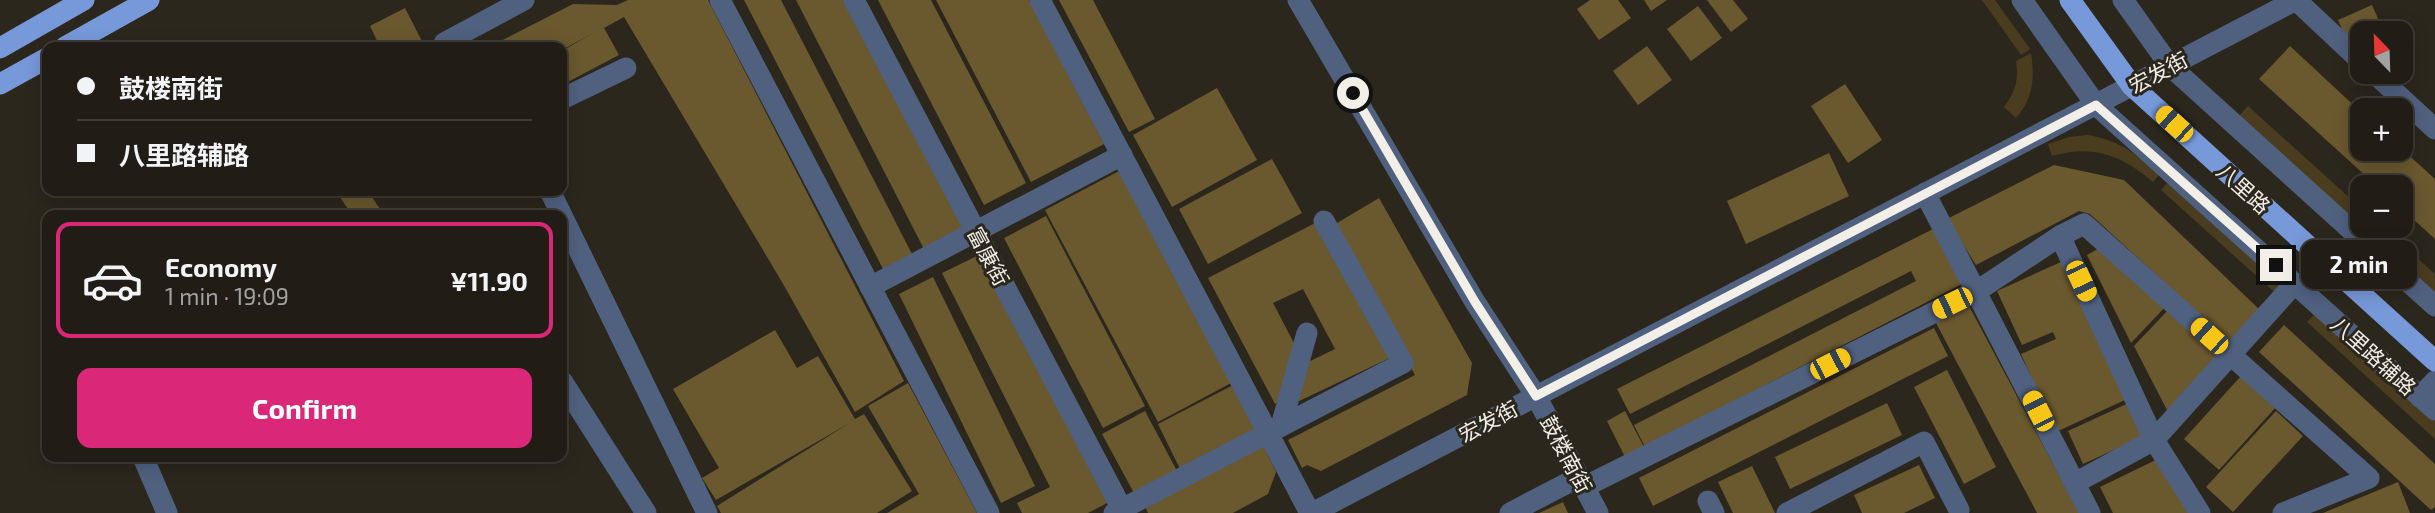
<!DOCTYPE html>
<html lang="en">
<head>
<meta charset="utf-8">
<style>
  :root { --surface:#211d16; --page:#2d2a23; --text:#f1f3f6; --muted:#a2a2a1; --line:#3e3b35; --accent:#db2777 }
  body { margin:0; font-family:"Exo 2","Noto Sans SC",sans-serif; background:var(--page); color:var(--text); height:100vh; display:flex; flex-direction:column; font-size:26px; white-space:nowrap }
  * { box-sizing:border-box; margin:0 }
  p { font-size:23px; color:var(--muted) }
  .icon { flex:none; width:38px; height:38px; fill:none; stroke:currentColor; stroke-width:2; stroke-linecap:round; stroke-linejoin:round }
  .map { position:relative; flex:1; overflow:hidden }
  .drawer { position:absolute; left:42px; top:210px; width:525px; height:252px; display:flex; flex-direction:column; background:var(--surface); border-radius:14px; box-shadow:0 4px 18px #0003,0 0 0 2px var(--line) }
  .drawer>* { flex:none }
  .hud { position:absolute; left:42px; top:42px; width:525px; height:154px; border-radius:14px; box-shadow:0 4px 18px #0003,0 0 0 2px var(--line); display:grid; align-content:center; height:154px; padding:0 35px; background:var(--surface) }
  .needle { width:46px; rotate:337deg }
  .tools { position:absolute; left:2350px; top:21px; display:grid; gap:14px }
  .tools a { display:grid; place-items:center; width:63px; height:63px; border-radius:14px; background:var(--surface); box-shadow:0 4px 18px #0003,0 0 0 2px var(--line); font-size:35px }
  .end { position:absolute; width:32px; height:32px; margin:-16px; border:9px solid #f2efe9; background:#111; box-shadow:0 0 0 4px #111 }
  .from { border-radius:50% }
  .bubble { position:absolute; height:49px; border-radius:14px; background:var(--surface); box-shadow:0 4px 18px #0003,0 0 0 2px var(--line); font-size:23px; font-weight:700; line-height:49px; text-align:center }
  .car { position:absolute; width:21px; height:42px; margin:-21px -10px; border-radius:9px; box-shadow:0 0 5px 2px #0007; background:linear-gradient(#f5c518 24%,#345 0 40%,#f5c518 0 76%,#345 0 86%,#f5c518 0) }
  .hud b { display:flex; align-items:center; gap:24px; height:66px; font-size:26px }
  .hud b+b { border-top:2px solid var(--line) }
  .hud i { width:18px; height:18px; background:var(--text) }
  ul { padding:12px 0 0; list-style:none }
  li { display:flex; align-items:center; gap:21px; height:116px; margin:0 14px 10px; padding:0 21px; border:4px solid transparent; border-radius:14px }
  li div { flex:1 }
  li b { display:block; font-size:26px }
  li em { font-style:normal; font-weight:700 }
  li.selected { border-color:var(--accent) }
  li>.icon { width:63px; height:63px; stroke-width:1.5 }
  .action { display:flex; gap:14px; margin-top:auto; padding:14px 35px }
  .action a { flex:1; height:80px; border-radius:14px; background:var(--accent); color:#fff; font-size:28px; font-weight:700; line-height:80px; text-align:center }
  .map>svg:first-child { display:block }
  .green { fill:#4a3d1f }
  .building { fill:#6a582f }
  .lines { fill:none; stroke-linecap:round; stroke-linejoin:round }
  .minor { stroke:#506180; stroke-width:21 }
  .major { stroke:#7798d9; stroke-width:21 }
  .route { stroke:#f2efe9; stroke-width:9 }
  .labels { text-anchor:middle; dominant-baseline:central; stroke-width:6; stroke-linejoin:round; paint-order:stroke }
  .street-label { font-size:21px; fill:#f2efe9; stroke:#2c271d }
</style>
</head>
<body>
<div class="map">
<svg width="2435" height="513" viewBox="0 0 2435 513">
  <rect width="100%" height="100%" fill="#2c271d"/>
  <!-- green -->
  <g class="green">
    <polygon points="1982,0 1995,0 2030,49 2021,55"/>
    <path d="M2031 53C2035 78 2033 99 2016 118L2004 107C2015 92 2019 81 2016 61Z"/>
    <polygon points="2248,106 2362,209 2362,226 2381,226 2435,274 2435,292 2239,116"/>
    <path d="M2088 135C2123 142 2133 152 2159 175L2153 182C2122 155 2092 144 2052 156L2048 144 2069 137Z"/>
    <polygon points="2170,180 2290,288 2281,298 2161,190"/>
    <polygon points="2316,313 2435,421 2435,439 2307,322"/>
  </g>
  <!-- building -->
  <g class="building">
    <polygon points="628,0 708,0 904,381 855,412 782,282 624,17 604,28 619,55 562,85 562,51 595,32 562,50 562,47 489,47 573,4 617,5"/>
    <polygon points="744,0 781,0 912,254 883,269"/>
    <polygon points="796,0 849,0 967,229 925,251"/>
    <polygon points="878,0 931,0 1026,183 984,205"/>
    <polygon points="936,0 1029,0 1104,144 1031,182"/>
    <polygon points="1059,0 1093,0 1155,119 1129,132"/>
    <polygon points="1590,0 1618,0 1631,18 1599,40 1577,9"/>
    <polygon points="1644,0 1667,0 1651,11"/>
    <polygon points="1707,0 1733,0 1748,19 1731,32"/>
    <polygon points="2372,5 2380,23 2346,38 2338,20"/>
    <polygon points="1698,6 1722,38 1691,61 1667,29"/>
    <polygon points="405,8 425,47 380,47 370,26"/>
    <polygon points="1647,46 1672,80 1638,105 1613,71"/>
    <polygon points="2290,46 2362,113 2362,149 2402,149 2435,179 2435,239 2401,208 2401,187 2378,187 2259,79"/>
    <polygon points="1845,84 1882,140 1848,163 1811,106"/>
    <polygon points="1217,88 1257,160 1172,207 1133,135"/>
    <polygon points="1829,153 1849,196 1746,244 1727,201"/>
    <polygon points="1272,159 1302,213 1208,264 1179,209"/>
    <polygon points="2054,165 2124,180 2261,311 2231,343 2090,214 2079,211 1976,265 1947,219"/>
    <polygon points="1121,170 1233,382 1158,422 1045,210"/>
    <polygon points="336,191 368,191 384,215 352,215"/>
    <polygon points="1379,198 1472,363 1467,395 1321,471 1307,465 1302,468 1288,440 1415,375 1332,226"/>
    <polygon points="1046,216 1145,406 1103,428 1004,238"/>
    <polygon points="1321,220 1396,355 1295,403 1304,364 1335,349 1303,289 1273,303 1296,347 1284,398 1275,404 1208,278"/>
    <polygon points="1933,229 1962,284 1645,447 1634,425 1916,281 1911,271 1630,414 1617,389"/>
    <polygon points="2103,246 2166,306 2131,343 2087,255"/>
    <polygon points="983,253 1109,502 1088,513 1022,513 1017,503 1050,487 942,273"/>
    <polygon points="2063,261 2127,399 2056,432 2021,354 2056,339 2053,332 2022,345 1997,291"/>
    <polygon points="933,277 1035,486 1001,503 899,294"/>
    <polygon points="1969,306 2079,513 2037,513 1936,323"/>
    <polygon points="2169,309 2221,356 2168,412 2134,346"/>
    <polygon points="2284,325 2435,464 2435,507 2431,510 2259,352"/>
    <polygon points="1934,328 1948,356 1653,506 1639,478"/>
    <polygon points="775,330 797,368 818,356 855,419 864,414 912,491 877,513 721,513 717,506 848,424 716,500 702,478 719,468 673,389"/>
    <polygon points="1947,370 1996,467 1964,484 1914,387"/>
    <polygon points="2241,376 2276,407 2219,470 2184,439"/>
    <polygon points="908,383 977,513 887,513 919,494 868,406"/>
    <polygon points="1237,383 1261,430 1181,471 1158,424"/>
    <polygon points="2133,401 2149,434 2083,464 2068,431"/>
    <polygon points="1887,403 1902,435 1790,489 1775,457"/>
    <polygon points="1145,411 1177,471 1134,493 1102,434"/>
    <polygon points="1625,411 1645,449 1626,459 1607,421"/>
    <polygon points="2276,411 2303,436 2233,512 2206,487"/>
    <polygon points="1263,445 1276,472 1268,494 1233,513 1148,513 1144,504"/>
    <polygon points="2162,457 2190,513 2113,513 2100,487"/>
    <polygon points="1919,465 1935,498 1904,513 1862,513 1854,495"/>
    <polygon points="1752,466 1775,513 1733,513 1718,482"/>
    <polygon points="2398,482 2410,513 2323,513"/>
    <polygon points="1563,502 1568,513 1539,513"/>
  </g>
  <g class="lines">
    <!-- minor -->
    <g class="minor">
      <polyline points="720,0 989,513"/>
      <polyline points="854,0 1124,513"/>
      <polyline points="1040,0 1310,513"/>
      <polyline points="1298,0 1475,302 1536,396 1598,513"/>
      <polyline points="2022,0 2096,105 2435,410"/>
      <polyline points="2123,0 2170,66 2435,306"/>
      <polyline points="2296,0 2362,62"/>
      <polyline points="444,43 524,0"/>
      <polyline points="2373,72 2435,129"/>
      <polyline points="562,99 626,68"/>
      <polyline points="550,191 707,513"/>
      <polyline points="1925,193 2090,513"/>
      <polyline points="2060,236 2154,440 2200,513"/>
      <polyline points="870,287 1122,155"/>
      <polyline points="562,381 646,513"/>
      <polyline points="2420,397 2435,381"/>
      <polyline points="1281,426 1307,333"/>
      <polyline points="143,457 167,513"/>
      <polyline points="2075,483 2154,440 2295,283"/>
      <polyline points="1584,487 1977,291 2060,236 2084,224 2369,478 2283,513"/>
      <polyline points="1708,501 1714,513"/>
      <polyline points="1114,513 1403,363 1324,221"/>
      <polyline points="1312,513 2296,0"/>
      <polyline points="1510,513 1579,477"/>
      <polyline points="1787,513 1924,442 1959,510"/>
    </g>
    <!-- major -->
    <g class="major">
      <polyline points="2070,0 2132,86 2435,361"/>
      <polyline points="65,47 149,0"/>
      <polyline points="0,48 84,0"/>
      <polyline points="0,84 47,58"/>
    </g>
  </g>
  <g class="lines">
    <!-- route -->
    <polyline class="route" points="1353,93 1475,302 1536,396 2096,105 2276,265"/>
  </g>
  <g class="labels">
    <!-- street labels -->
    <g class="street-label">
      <text transform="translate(2158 72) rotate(-28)">宏发街</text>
      <text transform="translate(2244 188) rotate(42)">八里路</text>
      <text transform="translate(989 256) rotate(62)">富康街</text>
      <text transform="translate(2374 355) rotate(42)">八里路辅路</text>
      <text transform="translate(1488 421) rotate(-28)">宏发街</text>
      <text transform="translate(1567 454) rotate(62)">鼓楼南街</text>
    </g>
  </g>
</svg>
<div class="tools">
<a><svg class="needle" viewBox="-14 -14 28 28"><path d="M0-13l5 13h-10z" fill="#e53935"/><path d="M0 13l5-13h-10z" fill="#a2a2a1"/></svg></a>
<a>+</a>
<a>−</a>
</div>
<i class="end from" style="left:1353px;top:93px"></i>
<i class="end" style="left:2276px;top:265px"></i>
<div class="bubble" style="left:2301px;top:240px;width:116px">2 min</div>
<i class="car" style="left:2174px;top:124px;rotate:312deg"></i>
<i class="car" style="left:2081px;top:281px;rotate:155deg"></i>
<i class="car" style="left:1952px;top:303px;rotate:244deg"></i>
<i class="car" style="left:2209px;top:336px;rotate:312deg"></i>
<i class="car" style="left:1830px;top:364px;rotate:63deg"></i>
<i class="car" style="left:2038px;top:411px;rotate:333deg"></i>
<div class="hud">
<b><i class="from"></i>鼓楼南街</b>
<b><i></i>八里路辅路</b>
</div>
<section class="drawer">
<ul>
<li class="selected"><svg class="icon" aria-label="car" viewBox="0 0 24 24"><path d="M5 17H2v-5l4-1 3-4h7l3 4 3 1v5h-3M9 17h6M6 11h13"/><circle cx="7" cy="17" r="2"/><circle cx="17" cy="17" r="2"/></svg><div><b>Economy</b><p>1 min · 19:09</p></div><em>¥11.90</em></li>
</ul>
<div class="action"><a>Confirm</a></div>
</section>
</div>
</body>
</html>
